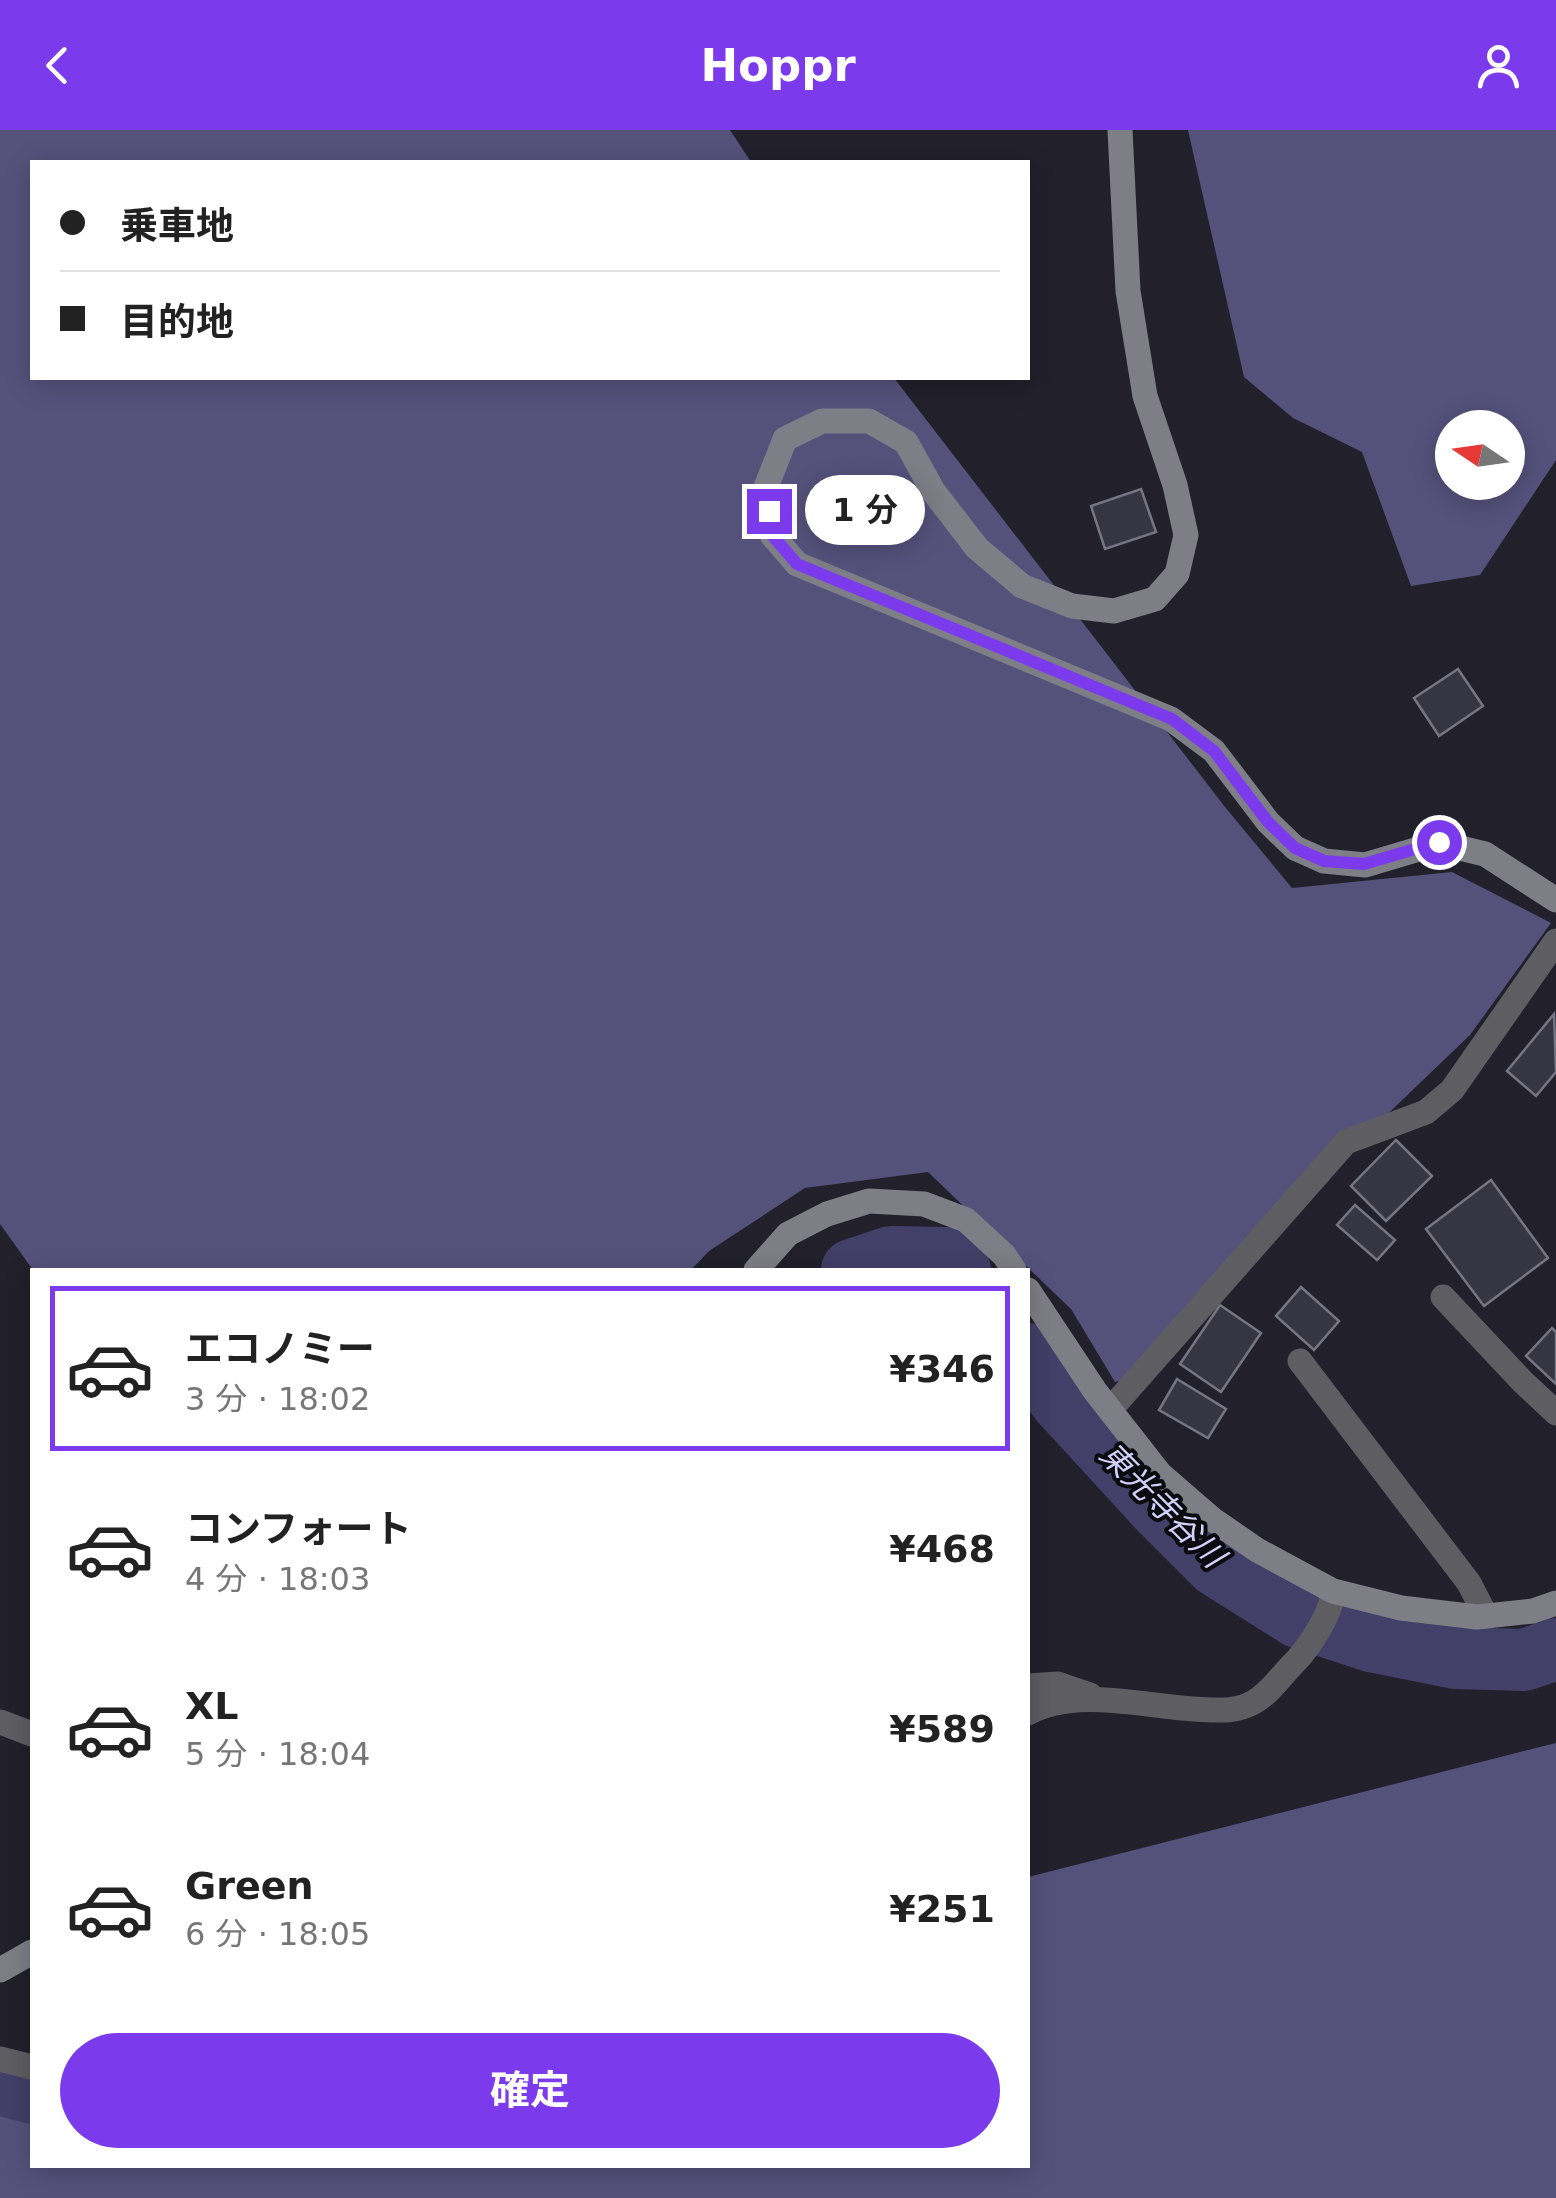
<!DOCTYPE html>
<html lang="ja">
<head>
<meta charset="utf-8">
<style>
  :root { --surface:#fff; --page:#f6f6f6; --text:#222; --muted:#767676; --line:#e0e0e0; --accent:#7c3aed }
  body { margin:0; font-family:"DejaVu Sans","Noto Sans JP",sans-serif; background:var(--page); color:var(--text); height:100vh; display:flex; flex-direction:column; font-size:38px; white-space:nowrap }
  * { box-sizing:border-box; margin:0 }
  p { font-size:32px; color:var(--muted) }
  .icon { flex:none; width:55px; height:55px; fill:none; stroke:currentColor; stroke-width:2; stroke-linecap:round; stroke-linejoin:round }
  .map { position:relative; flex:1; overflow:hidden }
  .side { position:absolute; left:30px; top:1138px; width:1000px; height:900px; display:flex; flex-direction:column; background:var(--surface); border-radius:0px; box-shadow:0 5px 25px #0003 }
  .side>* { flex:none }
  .guide { position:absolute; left:30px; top:30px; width:1000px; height:220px; border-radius:0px; box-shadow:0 5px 25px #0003; display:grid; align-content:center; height:220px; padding:0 30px; background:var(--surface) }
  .needle { width:65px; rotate:283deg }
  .tools { position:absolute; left:1435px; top:280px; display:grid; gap:20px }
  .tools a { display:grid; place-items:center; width:90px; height:90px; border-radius:50%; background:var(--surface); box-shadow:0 5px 25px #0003; font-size:50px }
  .end { position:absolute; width:45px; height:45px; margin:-22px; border:12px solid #7c3aed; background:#fff; box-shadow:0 0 0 5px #fff }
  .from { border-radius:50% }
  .bubble { position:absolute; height:70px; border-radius:35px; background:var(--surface); box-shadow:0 5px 25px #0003; font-size:32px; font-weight:700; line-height:70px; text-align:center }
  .guide b { display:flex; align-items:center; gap:35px; height:95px; font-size:38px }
  .guide b+b { border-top:2px solid var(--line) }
  .guide i { width:25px; height:25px; background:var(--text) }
  ul { padding:18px 0 0; list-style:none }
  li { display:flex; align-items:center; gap:30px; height:165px; margin:0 20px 15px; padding:0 10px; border:5px solid transparent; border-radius:0px }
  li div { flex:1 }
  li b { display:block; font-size:38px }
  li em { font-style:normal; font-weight:700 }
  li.on { border-color:var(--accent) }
  li>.icon { width:90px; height:90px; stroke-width:1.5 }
  .action { display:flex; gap:20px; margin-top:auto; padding:20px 30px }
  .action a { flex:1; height:115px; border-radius:60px; background:var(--accent); color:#fff; font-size:40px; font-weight:700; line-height:115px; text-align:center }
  header { display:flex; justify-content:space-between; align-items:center; height:130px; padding:0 30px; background:var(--accent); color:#fff; font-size:45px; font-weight:700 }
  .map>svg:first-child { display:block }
  .forest { fill:#54527b; fill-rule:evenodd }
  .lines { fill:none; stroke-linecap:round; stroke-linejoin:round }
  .river { stroke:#423f68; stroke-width:62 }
  .building { fill:#363642; stroke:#767683; stroke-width:2.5 }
  .street { stroke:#5d5d62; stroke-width:25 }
  .secondary { stroke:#7e7e87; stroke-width:25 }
  .route { stroke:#7c3aed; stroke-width:12 }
  .labels { text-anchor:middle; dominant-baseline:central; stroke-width:8; stroke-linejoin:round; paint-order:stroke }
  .water-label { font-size:32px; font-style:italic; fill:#d2d1fb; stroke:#0b0a0f }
</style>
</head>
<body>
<header><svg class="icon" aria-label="back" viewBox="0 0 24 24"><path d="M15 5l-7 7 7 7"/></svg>Hoppr<svg class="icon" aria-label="person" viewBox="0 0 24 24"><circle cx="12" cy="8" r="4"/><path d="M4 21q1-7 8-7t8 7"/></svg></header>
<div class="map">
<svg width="1556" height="2068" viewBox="0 0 1556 2068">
  <rect width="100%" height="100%" fill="#21202b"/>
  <!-- forest -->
  <g class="forest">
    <polygon points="0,0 730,0 751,32 32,32 32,248 894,248 1225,677 1292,758 1452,742 1551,793 1470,905 1277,1090 1148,1246 1115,1252 1071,1179 928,1042 805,1058 709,1121 691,1140 33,1140 0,1094"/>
    <path d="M1188 0H1556V330L1480 445 1411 456 1362 322 1293 288 1244 247ZM1452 298H1508V352H1452Z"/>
    <polygon points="1556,1613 1556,2068 0,2068 0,1951 32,1958 32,2035 1028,2035 1028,1747"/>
  </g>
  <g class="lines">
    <!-- river -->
    <g class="river">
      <polyline points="852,1140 891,1127 947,1128 960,1140"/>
      <polyline points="1028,1224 1059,1269 1158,1377 1217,1436 1298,1487 1371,1511 1456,1528 1524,1530 1556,1519"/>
      <polyline points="0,1954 32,1963"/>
    </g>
  </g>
  <!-- building -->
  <g class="building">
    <polygon points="1141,359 1156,402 1105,419 1091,376"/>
    <polygon points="1458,539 1483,576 1439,606 1414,568"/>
    <polygon points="1554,884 1556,942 1536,966 1507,941"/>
    <polygon points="1396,1010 1432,1046 1386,1091 1351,1056"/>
    <polygon points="1491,1050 1548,1128 1484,1176 1426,1099"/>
    <polygon points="1355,1075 1395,1110 1377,1130 1337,1095"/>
    <polygon points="1301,1157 1339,1191 1314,1220 1276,1186"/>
    <polygon points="1220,1175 1261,1203 1221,1262 1180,1234"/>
    <polygon points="1552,1198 1556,1202 1556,1254 1526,1226"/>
    <polygon points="1177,1249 1226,1279 1208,1308 1159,1280"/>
  </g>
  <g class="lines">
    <!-- street -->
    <g class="street">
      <polyline points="1443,1167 1522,1251 1556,1283"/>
      <polyline points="1300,1231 1469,1453 1486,1486"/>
      <polyline points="1110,1280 1346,1012 1426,982 1452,960 1556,811"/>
      <polyline points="1028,1556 1058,1554 1090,1565"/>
      <path d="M1028 1583C1076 1557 1141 1576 1194 1579 1215 1580 1235 1583 1254 1572 1269 1564 1281 1546 1293 1534 1309 1518 1332 1483 1333 1461"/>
      <polyline points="0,1592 32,1604"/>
      <polyline points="0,1929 32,1937"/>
    </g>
    <!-- secondary -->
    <g class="secondary">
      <polyline points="1120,0 1128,161 1145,266 1175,355 1186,405 1177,444 1155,469 1114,481 1072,476 1022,456 977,418 933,361 906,312 869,291 822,291 785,309 766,357 772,405 797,434 1171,589 1214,621 1268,692 1295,718 1324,731 1365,735 1439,713 1485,724 1556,770"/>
      <polyline points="756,1140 788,1104 827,1084 869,1071 924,1074 966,1090 1004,1125 1014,1140"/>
      <polyline points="1028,1160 1095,1261 1160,1344 1212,1389 1257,1420 1333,1461 1401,1478 1477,1487 1533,1481 1556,1473"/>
      <polyline points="0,1840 32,1822"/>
    </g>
  </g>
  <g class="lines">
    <!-- route -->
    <polyline class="route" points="769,381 772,405 797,434 1172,589 1214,621 1268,692 1295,718 1324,731 1364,734 1439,712"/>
  </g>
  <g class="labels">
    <!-- water labels -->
    <g class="water-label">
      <text transform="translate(1162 1375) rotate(45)">東光寺谷川</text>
    </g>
  </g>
</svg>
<div class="tools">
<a><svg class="needle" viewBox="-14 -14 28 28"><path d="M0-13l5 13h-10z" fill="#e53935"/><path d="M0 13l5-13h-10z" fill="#767676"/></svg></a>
</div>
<i class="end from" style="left:1439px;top:712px"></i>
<i class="end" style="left:769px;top:381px"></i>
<div class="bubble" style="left:805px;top:345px;width:120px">1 分</div>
<div class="guide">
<b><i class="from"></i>乗車地</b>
<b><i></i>目的地</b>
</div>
<section class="side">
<ul>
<li class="on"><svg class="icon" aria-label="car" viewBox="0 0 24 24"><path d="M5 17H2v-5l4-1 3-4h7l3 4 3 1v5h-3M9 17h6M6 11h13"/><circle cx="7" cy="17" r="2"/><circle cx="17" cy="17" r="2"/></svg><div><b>エコノミー</b><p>3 分 · 18:02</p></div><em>¥346</em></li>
<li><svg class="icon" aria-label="car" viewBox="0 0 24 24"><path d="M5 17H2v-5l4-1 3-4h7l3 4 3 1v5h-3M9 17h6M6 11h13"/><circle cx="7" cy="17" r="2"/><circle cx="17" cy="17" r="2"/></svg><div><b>コンフォート</b><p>4 分 · 18:03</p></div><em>¥468</em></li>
<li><svg class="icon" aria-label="car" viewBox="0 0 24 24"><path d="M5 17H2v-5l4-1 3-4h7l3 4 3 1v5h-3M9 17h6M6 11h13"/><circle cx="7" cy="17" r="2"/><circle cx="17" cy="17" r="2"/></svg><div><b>XL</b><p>5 分 · 18:04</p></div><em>¥589</em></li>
<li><svg class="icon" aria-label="car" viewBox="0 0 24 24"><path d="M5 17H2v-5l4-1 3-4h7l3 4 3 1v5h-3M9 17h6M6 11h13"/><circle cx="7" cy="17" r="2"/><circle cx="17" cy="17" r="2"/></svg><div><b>Green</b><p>6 分 · 18:05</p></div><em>¥251</em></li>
</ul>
<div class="action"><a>確定</a></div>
</section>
</div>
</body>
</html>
